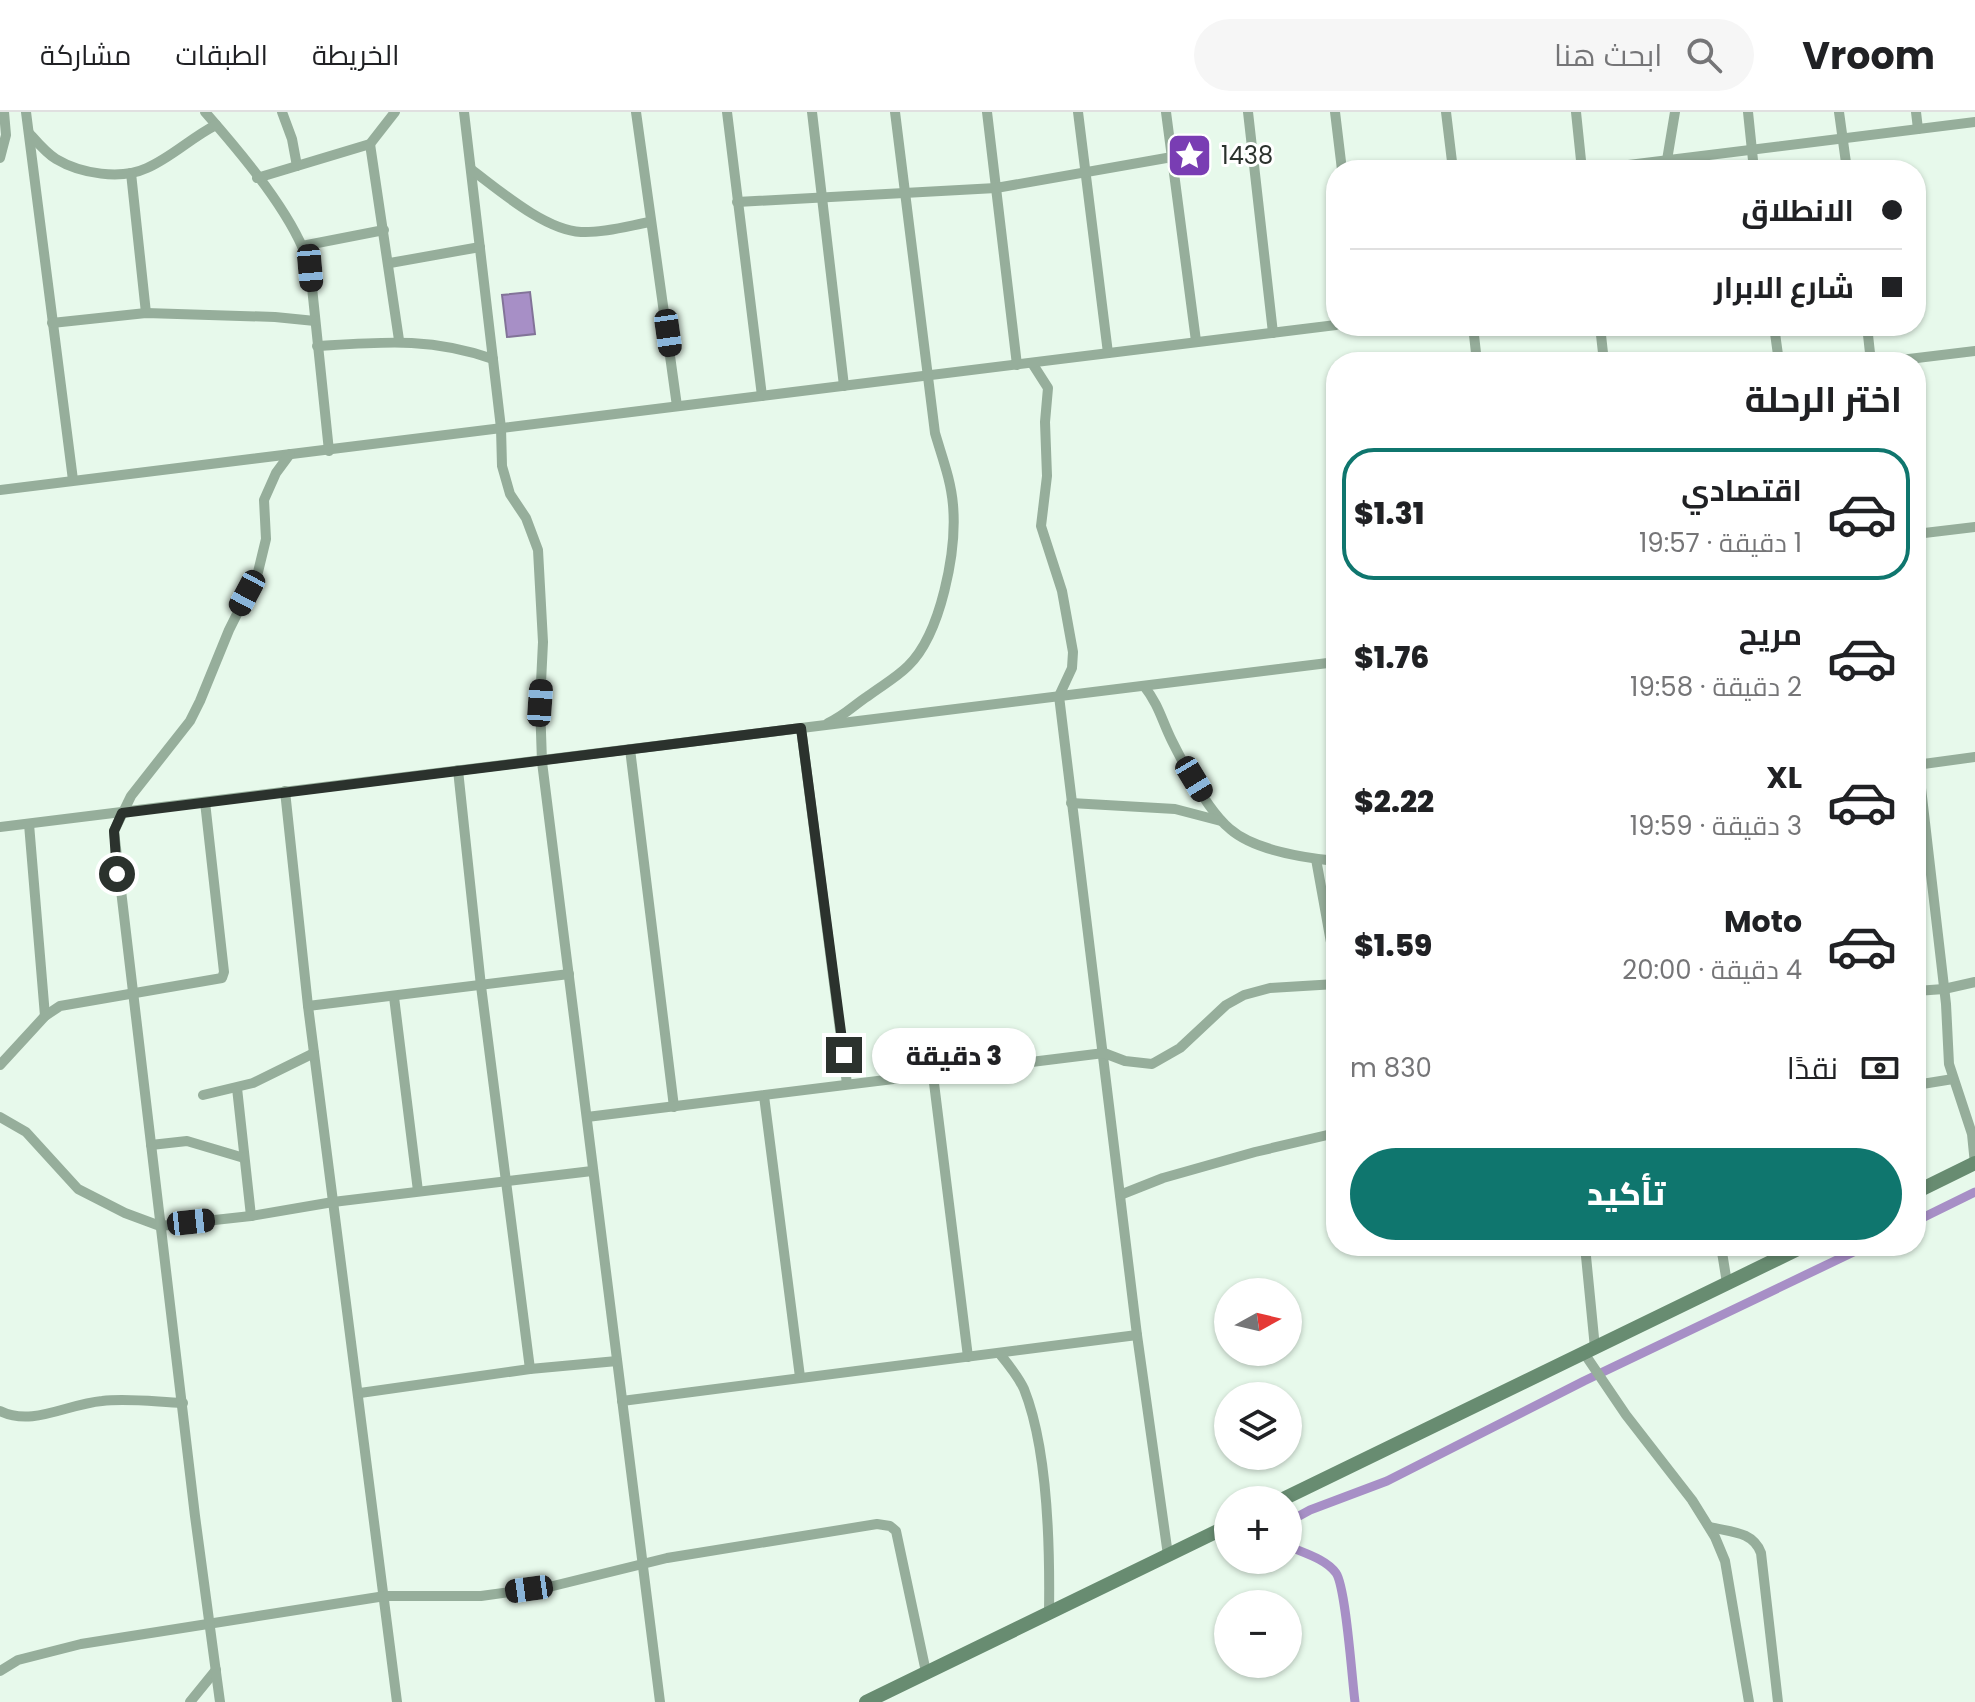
<!DOCTYPE html>
<html lang="ar">
<head>
<meta charset="utf-8">
<style>
  :root { --surface:#fff; --page:#f6f6f6; --text:#202124; --muted:#757577; --line:#e0e0e0; --accent:#0f766e }
  body { margin:0; font-family:Poppins,Cairo,sans-serif; background:var(--page); color:var(--text); direction:rtl; height:100vh; display:flex; flex-direction:column; font-size:30px; white-space:nowrap }
  * { box-sizing:border-box; margin:0 }
  p { font-size:26px; color:var(--muted) }
  .icon { flex:none; width:44px; height:44px; fill:none; stroke:currentColor; stroke-width:2; stroke-linecap:round; stroke-linejoin:round }
  .map { position:relative; flex:1; overflow:hidden; direction:ltr }
  .sheet { position:absolute; left:1326px; top:240px; width:600px; height:904px; display:flex; flex-direction:column; background:var(--surface); border-radius:32px; box-shadow:0 2px 6px #0004; direction:rtl }
  .sheet>* { flex:none }
  .banner { position:absolute; left:1326px; top:48px; width:600px; height:176px; border-radius:32px; box-shadow:0 2px 6px #0004; direction:rtl; display:grid; align-content:center; height:176px; padding:0 24px; background:var(--surface) }
  .needle { width:52px; rotate:82deg }
  .controls { position:absolute; left:1214px; top:1166px; display:grid; gap:16px }
  .controls a { display:grid; place-items:center; width:88px; height:88px; border-radius:50%; background:var(--surface); box-shadow:0 2px 6px #0004; font-size:40px }
  .end { position:absolute; width:36px; height:36px; margin:-18px; border:10px solid #2b322d; background:#fff; box-shadow:0 0 0 4px #fff }
  .from { border-radius:50% }
  .bubble { position:absolute; height:56px; border-radius:28px; background:var(--surface); box-shadow:0 2px 6px #0004; font-size:26px; font-weight:800; line-height:56px; text-align:center; direction:rtl }
  .car { position:absolute; width:24px; height:48px; margin:-24px -12px; border-radius:10px; box-shadow:0 0 6px 2px #0007; background:linear-gradient(#222 24%,#8ab4d8 0 40%,#222 0 76%,#8ab4d8 0 86%,#222 0) }
  .banner b { display:flex; align-items:center; gap:28px; height:76px; font-size:30px }
  .banner b+b { border-top:2px solid var(--line) }
  .banner i { width:20px; height:20px; background:var(--text) }
  ul { padding:0; list-style:none }
  li { display:flex; align-items:center; gap:24px; height:132px; margin:0 16px 12px; padding:0 8px; border:4px solid transparent; border-radius:32px }
  li div { flex:1 }
  li b { display:block; font-size:30px }
  li em { font-style:normal; font-weight:800 }
  li.active { border-color:var(--accent) }
  li>.icon { width:72px; height:72px; stroke-width:1.5 }
  h2 { padding:0 24px; font-size:36px; line-height:96px }
  .pay { display:flex; align-items:center; gap:20px; height:88px; padding:0 24px; font-size:30px }
  .pay p { margin-inline-start:auto }
  .button { display:flex; gap:16px; margin-top:auto; padding:16px 24px }
  .button a { flex:1; height:92px; border-radius:48px; background:var(--accent); color:#fff; font-size:32px; font-weight:800; line-height:92px; text-align:center }
  header { display:flex; align-items:center; gap:48px; box-sizing:border-box; height:112px; padding:0 40px; background:var(--surface); border-bottom:2px solid var(--line) }
  header strong { font-size:38px }
  nav { display:flex; gap:44px; margin-inline-start:auto; font-size:28px }
  .search { width:560px; height:72px; background:var(--page); display:flex; align-items:center; gap:20px; box-sizing:border-box; padding:0 28px; border-radius:44px; color:var(--muted); font-size:30px }
  .map>svg:first-child { display:block }
  .water { fill:#a78fc6; stroke:#827398; stroke-width:2 }
  .lines { fill:none; stroke-linecap:round; stroke-linejoin:round }
  .canal { stroke:#a78fc6; stroke-width:9 }
  .street { stroke:#96ae9b; stroke-width:10 }
  .secondary { stroke:#688c71; stroke-width:14 }
  .route { stroke:#2b322d; stroke-width:10 }
  .labels { text-anchor:middle; dominant-baseline:central; stroke-width:6; stroke-linejoin:round; paint-order:stroke }
  .poi-label { font-size:24px; fill:#2b322d; stroke:#fff; text-anchor:start }
</style>
</head>
<body>
<header>
<strong>Vroom</strong>
<div class="search"><svg class="icon" aria-label="search" viewBox="0 0 24 24"><circle cx="10" cy="10" r="6"/><path d="M15 15l6 6"/></svg>ابحث هنا</div>
<nav><a>الخريطة</a><a>الطبقات</a><a>مشاركة</a></nav>
</header>
<div class="map">
<svg width="1975" height="1590" viewBox="0 0 1975 1590">
  <rect width="100%" height="100%" fill="#e7f9eb"/>
  <!-- water -->
  <polygon class="water" points="530,180 535,222 507,225 502,183"/>
  <g class="lines">
    <!-- canal -->
    <g class="canal">
      <polyline points="1916,1109 1975,1080"/>
      <polyline points="1288,1410 1310,1398 1387,1369 1584,1269 1866,1134"/>
      <path d="M1288 1434C1304 1441 1326 1447 1336 1461 1346 1475 1352 1568 1355 1590"/>
    </g>
    <!-- street -->
    <g class="street">
      <polyline points="26,0 73,368"/>
      <path d="M205 0C240 40 296 105 310 156L329 339"/>
      <polyline points="282,0 292,27 297,54"/>
      <polyline points="464,0 501,316 502,354 510,382 526,406 538,438 543,530 540,591 542,650 660,1590"/>
      <polyline points="636,0 677,294"/>
      <polyline points="727,0 762,284"/>
      <polyline points="812,0 844,274"/>
      <polyline points="987,0 1017,253"/>
      <polyline points="1078,0 1108,241"/>
      <polyline points="1166,0 1196,229"/>
      <polyline points="1248,0 1273,221"/>
      <polyline points="1335,0 1342,58"/>
      <polyline points="1446,0 1453,58"/>
      <polyline points="1576,0 1582,58"/>
      <polyline points="1748,0 1754,58"/>
      <polyline points="1839,0 1847,58"/>
      <polyline points="1916,0 1918,17"/>
      <path d="M29 21C37 30 46 41 56 47 81 62 121 68 147 56 172 45 192 25 216 13"/>
      <polyline points="370,32 399,228"/>
      <polyline points="0,46 6,23 4,0"/>
      <polyline points="1667,48 1675,0"/>
      <path d="M472 58C500 79 545 118 581 120 604 121 628 114 650 110"/>
      <polyline points="1588,58 1975,10"/>
      <polyline points="131,61 146,201"/>
      <polyline points="257,66 370,32 395,0"/>
      <polyline points="737,90 996,76 1172,45"/>
      <polyline points="302,134 384,118"/>
      <polyline points="390,151 480,135"/>
      <polyline points="52,211 146,201 275,205 315,209"/>
      <polyline points="1473,214 1477,250"/>
      <polyline points="1600,214 1604,250"/>
      <polyline points="1774,214 1779,250"/>
      <polyline points="1867,214 1871,250"/>
      <path d="M317 234C382 230 430 225 493 247"/>
      <polyline points="1884,250 1975,239"/>
      <polyline points="1032,251 1048,276 1045,310 1047,364 1041,414 1062,479 1073,540 1072,556 1059,584 1137,1223 1168,1443"/>
      <polyline points="0,378 1336,213"/>
      <polyline points="1916,422 1975,415"/>
      <path d="M1144 574C1159 593 1162 609 1172 629 1185 655 1208 699 1230 717 1254 738 1305 746 1336 749"/>
      <path d="M828 611C844 604 854 593 868 584 881 574 896 566 908 554 941 522 957 439 953 393 951 368 942 345 935 321L895 0"/>
      <polyline points="801,616 847,972"/>
      <polyline points="1916,633 1946,892 1949,952 1972,1022 1975,1052"/>
      <polyline points="630,637 674,995"/>
      <polyline points="1916,653 1975,645"/>
      <polyline points="458,658 481,874 530,1257"/>
      <polyline points="285,679 308,894 397,1590"/>
      <polyline points="1071,691 1175,697 1221,709"/>
      <polyline points="29,712 45,904"/>
      <path d="M0 715C446 663 891 606 1336 550"/>
      <polyline points="1316,747 1336,858"/>
      <polyline points="1916,879 1944,877 1975,870"/>
      <polyline points="394,885 418,1079"/>
      <polyline points="308,894 569,862"/>
      <polyline points="0,953 45,904 60,894 222,866 224,860 205,690"/>
      <polyline points="933,963 968,1245"/>
      <polyline points="1916,973 1953,967"/>
      <polyline points="237,976 251,1104"/>
      <polyline points="203,983 253,971 314,941"/>
      <polyline points="764,984 800,1265"/>
      <polyline points="0,1005 26,1020 78,1077 125,1101 160,1114 251,1104 333,1090 592,1059"/>
      <polyline points="587,1005 1104,941 1125,949 1152,952 1180,936 1226,893 1244,883 1270,876 1336,872"/>
      <polyline points="151,1033 187,1029 244,1046"/>
      <polyline points="1120,1083 1163,1066 1255,1040 1336,1021"/>
      <polyline points="1585,1134 1595,1236"/>
      <polyline points="1721,1134 1727,1171"/>
      <path d="M999 1241C1008 1252 1018 1264 1024 1277 1048 1337 1050 1434 1049 1500"/>
      <polyline points="1584,1241 1626,1303 1692,1388 1715,1425 1725,1449 1749,1590"/>
      <polyline points="360,1281 530,1257 617,1249"/>
      <polyline points="622,1289 1137,1223"/>
      <path d="M0 1299C32 1315 67 1292 102 1289 128 1286 156 1290 183 1291"/>
      <path d="M1710 1415C1730 1420 1753 1419 1761 1441L1778 1590"/>
      <polyline points="0,1559 18,1548 81,1532 385,1484 481,1484 553,1474 667,1446 877,1412 890,1414 896,1419 926,1560"/>
      <polyline points="190,1590 216,1558"/>
      <polyline points="220,1590 195,1404 114,719 131,684 190,609 200,589 229,518 258,460 266,427 264,388 276,361 290,342"/>
    </g>
    <!-- secondary -->
    <g class="secondary">
      <polyline points="1916,1080 1975,1051"/>
      <polyline points="1281,1388 1804,1134"/>
      <polyline points="866,1590 1228,1414"/>
    </g>
  </g>
  <g class="lines">
    <!-- route -->
    <polyline class="route" points="117,762 114,719 122,701 801,616 844,943"/>
  </g>
  <!-- icons -->
  <defs>
    <symbol id="sight-square" viewBox="-11 -11 22 22"><rect x="-9" y="-9" width="18" height="18" rx="4" fill="#793db3" stroke="#fff"/><path d="M0-6L1.8-2.2L6-1.7L2.9 1.2L3.7 5.4L0 3.3L-3.7 5.4L-2.9 1.2L-6-1.7L-1.8-2.2Z" fill="#fff"/></symbol>
  </defs>
  <g fill-rule="evenodd">
    <use href="#sight-square" x="1164" y="18" width="51" height="51"/>
  </g>
  <g class="labels">
    <!-- poi labels -->
    <g class="poi-label">
      <text x="1221" y="43">1438</text>
    </g>
  </g>
</svg>
<div class="controls">
<a><svg class="needle" viewBox="-14 -14 28 28"><path d="M0-13l5 13h-10z" fill="#e53935"/><path d="M0 13l5-13h-10z" fill="#757577"/></svg></a>
<a><svg class="icon" aria-label="layers" viewBox="0 0 24 24"><path d="M12 4l9 5-9 5-9-5zM3 14l9 5 9-5"/></svg></a>
<a>+</a>
<a>−</a>
</div>
<i class="end from" style="left:117px;top:762px"></i>
<i class="end" style="left:844px;top:943px"></i>
<div class="bubble" style="left:872px;top:916px;width:164px">3 دقيقة</div>
<i class="car" style="left:310px;top:156px;rotate:175deg"></i>
<i class="car" style="left:668px;top:221px;rotate:172deg"></i>
<i class="car" style="left:247px;top:481px;rotate:208deg"></i>
<i class="car" style="left:540px;top:591px;rotate:4deg"></i>
<i class="car" style="left:1194px;top:667px;rotate:149deg"></i>
<i class="car" style="left:191px;top:1110px;rotate:84deg"></i>
<i class="car" style="left:529px;top:1477px;rotate:262deg"></i>
<div class="banner">
<b><i class="from"></i>الانطلاق</b>
<b><i></i>شارع الابرار</b>
</div>
<section class="sheet">
<h2>اختر الرحلة</h2>
<ul>
<li class="active"><svg class="icon" aria-label="car" viewBox="0 0 24 24"><path d="M5 17H2v-5l4-1 3-4h7l3 4 3 1v5h-3M9 17h6M6 11h13"/><circle cx="7" cy="17" r="2"/><circle cx="17" cy="17" r="2"/></svg><div><b>اقتصادي</b><p>1 دقيقة · 19:57</p></div><em>$1.31</em></li>
<li><svg class="icon" aria-label="car" viewBox="0 0 24 24"><path d="M5 17H2v-5l4-1 3-4h7l3 4 3 1v5h-3M9 17h6M6 11h13"/><circle cx="7" cy="17" r="2"/><circle cx="17" cy="17" r="2"/></svg><div><b>مريح</b><p>2 دقيقة · 19:58</p></div><em>$1.76</em></li>
<li><svg class="icon" aria-label="car" viewBox="0 0 24 24"><path d="M5 17H2v-5l4-1 3-4h7l3 4 3 1v5h-3M9 17h6M6 11h13"/><circle cx="7" cy="17" r="2"/><circle cx="17" cy="17" r="2"/></svg><div><b>XL</b><p>3 دقيقة · 19:59</p></div><em>$2.22</em></li>
<li><svg class="icon" aria-label="car" viewBox="0 0 24 24"><path d="M5 17H2v-5l4-1 3-4h7l3 4 3 1v5h-3M9 17h6M6 11h13"/><circle cx="7" cy="17" r="2"/><circle cx="17" cy="17" r="2"/></svg><div><b>Moto</b><p>4 دقيقة · 20:00</p></div><em>$1.59</em></li>
</ul>
<div class="pay"><svg class="icon" aria-label="cash" viewBox="0 0 24 24"><path d="M3 7h18v10H3z"/><circle cx="12" cy="12" r="2"/></svg>نقدًا<p>830 m</p></div>
<div class="button"><a>تأكيد</a></div>
</section>
</div>
</body>
</html>
